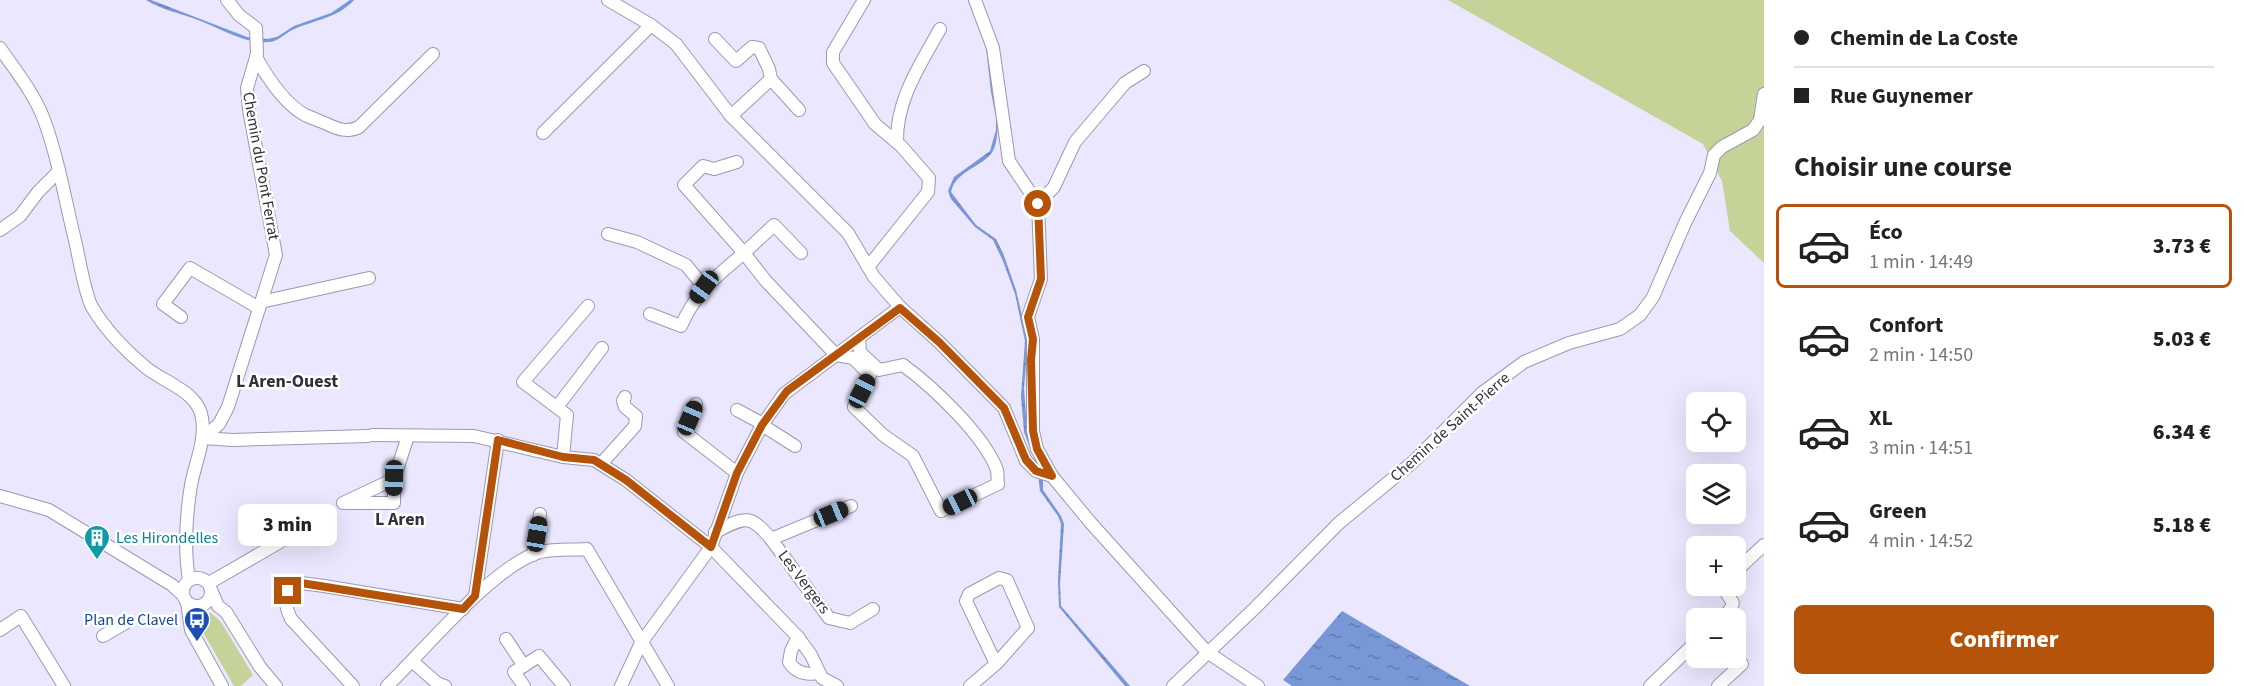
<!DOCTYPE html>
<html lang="fr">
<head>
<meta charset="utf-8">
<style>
  :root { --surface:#fff; --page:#f2f2f2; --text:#222; --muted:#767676; --line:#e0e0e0; --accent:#b45309 }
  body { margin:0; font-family:"Source Sans 3",sans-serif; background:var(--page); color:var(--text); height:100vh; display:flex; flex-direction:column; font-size:22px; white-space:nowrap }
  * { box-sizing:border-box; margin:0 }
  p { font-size:20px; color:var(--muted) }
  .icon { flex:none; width:33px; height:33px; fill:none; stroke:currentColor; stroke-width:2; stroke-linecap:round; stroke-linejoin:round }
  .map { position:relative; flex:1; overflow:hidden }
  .panel { display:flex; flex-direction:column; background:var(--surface); width:480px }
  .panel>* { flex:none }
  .guide { display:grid; align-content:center; height:132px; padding:0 30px; background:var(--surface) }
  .tools { position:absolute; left:1686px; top:392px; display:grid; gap:12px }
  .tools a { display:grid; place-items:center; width:60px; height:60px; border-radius:9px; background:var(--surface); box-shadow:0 6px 24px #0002; font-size:30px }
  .end { position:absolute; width:27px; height:27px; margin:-14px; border:8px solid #b45309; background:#fff; box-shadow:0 0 0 3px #fff }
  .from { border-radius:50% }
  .bubble { position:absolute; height:42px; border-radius:9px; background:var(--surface); box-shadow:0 6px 24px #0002; font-size:20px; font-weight:800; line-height:42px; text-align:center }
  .car { position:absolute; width:18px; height:36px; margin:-18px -9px; border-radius:8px; box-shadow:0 0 4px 2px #0007; background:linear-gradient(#222 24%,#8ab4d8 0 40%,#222 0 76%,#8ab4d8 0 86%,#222 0) }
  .guide b { display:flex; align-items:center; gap:21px; height:57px; font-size:22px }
  .guide b+b { border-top:2px solid var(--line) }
  .guide i { width:15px; height:15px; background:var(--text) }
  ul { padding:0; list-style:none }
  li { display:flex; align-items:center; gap:18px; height:84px; margin:0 12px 9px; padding:0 18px; border:3px solid transparent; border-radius:9px }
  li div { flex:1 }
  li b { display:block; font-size:22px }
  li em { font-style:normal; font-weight:800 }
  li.on { border-color:var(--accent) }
  li>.icon { width:54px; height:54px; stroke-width:1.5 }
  h2 { padding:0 30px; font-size:27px; line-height:72px }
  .action { display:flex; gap:12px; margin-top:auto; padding:12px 30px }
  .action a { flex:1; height:69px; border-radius:9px; background:var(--accent); color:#fff; font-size:24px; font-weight:800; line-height:69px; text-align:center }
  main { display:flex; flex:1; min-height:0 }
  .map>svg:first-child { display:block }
  .green { fill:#c5d398 }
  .water { fill:url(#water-ripples) }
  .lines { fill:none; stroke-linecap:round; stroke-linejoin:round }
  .minor-casing { stroke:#9c98b3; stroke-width:14 }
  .minor { stroke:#fff; stroke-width:12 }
  .route { stroke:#b45309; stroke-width:8 }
  .labels { text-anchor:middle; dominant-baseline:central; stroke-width:5; stroke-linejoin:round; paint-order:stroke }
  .street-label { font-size:16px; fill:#312f3a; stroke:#fff }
  .culture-label { font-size:16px; fill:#0d838f; stroke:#fff; text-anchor:start }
  .transit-label { font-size:16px; fill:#164399; stroke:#fff; text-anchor:end }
  .neighbourhood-label { font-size:18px; font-weight:bold; fill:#312f3a; stroke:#fff }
</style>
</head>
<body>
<main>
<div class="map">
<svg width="1764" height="686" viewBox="0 0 1764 686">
  <defs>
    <pattern id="water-ripples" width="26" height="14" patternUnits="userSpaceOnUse" patternTransform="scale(1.5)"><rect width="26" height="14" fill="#7797d7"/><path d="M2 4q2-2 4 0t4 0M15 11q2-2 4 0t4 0" fill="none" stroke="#627caf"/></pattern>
  </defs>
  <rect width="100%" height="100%" fill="#eae7fe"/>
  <!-- green -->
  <g class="green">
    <polygon points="1448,0 1764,0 1764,263 1730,231 1722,181 1703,144"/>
    <polygon points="211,613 221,622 253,675 241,686 234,686 197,622 201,614"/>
  </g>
  <!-- water -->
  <g class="water">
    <path d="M146 0H151L247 37 267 39 277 37 294 26 331 13 350 0H354C338 18 314 20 292 30 284 34 278 42 268 42 244 44 220 28 198 20 180 13 162 10 146 0Z"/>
    <path d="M968 0H971C976 11 983 23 986 35 992 58 1006 136 991 154 979 168 955 172 951 192L976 225 996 239 1003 253 1016 290 1028 342 1024 388 1027 430 1043 472V490L1061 516 1064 524 1060 584 1061 606 1130 686H1125L1059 607 1058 580 1061 524 1058 516 1040 491 1037 466 1024 432 1021 396 1025 341 1015 294 1003 261 993 240 975 227 951 199 948 191 954 177 990 151 996 130V117L991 92 986 47Z"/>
    <polygon points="1342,611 1470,686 1292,686 1283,680"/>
  </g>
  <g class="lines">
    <defs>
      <g id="minor">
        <polyline points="608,0 651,25 676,44 731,116 848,233 874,277 900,307 939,342 1004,408 1026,461 1036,471 1052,476 1090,522 1207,652 1258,686"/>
        <polyline points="864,0 833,52 833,63 875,124 901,146 929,178 928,192 868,267"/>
        <polyline points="975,0 993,48 1009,161 1038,204 1041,279 1028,317 1033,339 1033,431 1037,449 1052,476"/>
        <polyline points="715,39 736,61 752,47 759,48 769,69 771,79"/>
        <path d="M0 48C15 70 33 92 43 117 57 154 64 194 73 232 78 250 84 293 92 307 105 329 123 348 143 365 161 382 198 390 202 418 206 441 195 463 191 485 186 516 184 549 189 580"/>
        <path d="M256 57C267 77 284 103 305 115 312 118 320 121 327 124 337 129 348 133 359 127L433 54"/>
        <polyline points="731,116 771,79 799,110"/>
        <polyline points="543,133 651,25"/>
        <path d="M897 142C896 100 920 65 940 29"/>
        <polyline points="737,162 714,169 703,166 684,185 744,253 774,225 801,253"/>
        <polyline points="1038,204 1054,187 1075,142 1125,83 1144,71"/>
        <polyline points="0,230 20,216 38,192 59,171"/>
        <polyline points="608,234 637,242 686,265 704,287"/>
        <polyline points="261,302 369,278"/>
        <path d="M650 314 681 326C697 290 716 277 744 253L765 280 836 355 853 358 870 375 854 407 883 435 913 456 941 511 998 484C997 479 998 474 997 470 984 435 933 387 903 365L879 370 860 352 859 338"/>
        <polyline points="181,317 163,304 190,268 259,308"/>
        <polyline points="696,404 684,432 737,473"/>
        <polyline points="557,407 602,348"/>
        <polyline points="737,410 763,424"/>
        <polyline points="762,425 795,446"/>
        <polyline points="372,435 474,436 563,457 594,460 626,480 711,547 798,637 811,655 822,678 837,686"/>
        <polyline points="203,438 219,424 228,407 276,255 249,110 247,88 257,54 256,28 239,15 227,0"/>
        <polyline points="203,438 232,440 368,436"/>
        <polyline points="563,457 567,415 523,382 588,306"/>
        <polyline points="601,464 635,426 636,416 625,407 623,401 625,397"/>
        <polyline points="394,479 394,503 343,503 394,479 408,436"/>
        <polyline points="0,496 49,510 172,585 183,595"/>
        <path d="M715 532C744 518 749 512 771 539L851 506"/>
        <polyline points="771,539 829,618 850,623 873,609"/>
        <polyline points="533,555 540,514"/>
        <polyline points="1736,571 1764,545"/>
        <circle cx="197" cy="592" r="14"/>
        <polyline points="209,583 280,542"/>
        <polyline points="212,592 218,606 226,612 260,667 276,686"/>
        <polyline points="475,596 498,440"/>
        <polyline points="187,602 191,630 222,686"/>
        <polyline points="1721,618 1730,610 1733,603 1724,589 1724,585"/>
        <polyline points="0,630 21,616 64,686"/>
        <polyline points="103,636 127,622"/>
        <path d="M798 637 791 651 789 662C796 673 806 675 818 673"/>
        <polyline points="506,639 524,666"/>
        <polyline points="412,661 437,683 445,686"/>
        <path d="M353 686 291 619C285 606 283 598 292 586L301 583 324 586 463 609"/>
        <path d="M387 686C424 651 494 565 540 552 555 549 572 550 587 549L668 686"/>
        <polyline points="524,686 514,672 539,656 564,686"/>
        <polyline points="621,686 641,643 711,547 737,473 762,425 784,394 900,307"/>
        <polyline points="970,686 996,664 1028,628 1007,580 999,578 969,594 966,601 996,664"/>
        <polyline points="1173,686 1255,608 1339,523 1413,462 1482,393 1524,362 1569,343 1620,329 1640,315 1653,297 1685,223 1710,173 1714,155 1722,147 1753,130 1760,120 1764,94"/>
        <polyline points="1650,686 1696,642"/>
        <polyline points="1718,686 1742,664"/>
      </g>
    </defs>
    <!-- minor casing -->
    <use href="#minor" class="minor-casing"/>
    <!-- minor -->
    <use href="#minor" class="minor"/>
  </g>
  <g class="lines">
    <!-- route -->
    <polyline class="route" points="288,591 291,586 301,583 463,609 475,596 498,440 563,457 594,460 626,480 711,547 737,473 762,425 787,391 900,308 939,342 1004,408 1026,460 1036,471 1052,476 1037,449 1033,431 1031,360 1033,339 1028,317 1041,279 1038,204"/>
  </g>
  <!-- icons -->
  <defs>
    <symbol id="building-pin" viewBox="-11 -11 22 30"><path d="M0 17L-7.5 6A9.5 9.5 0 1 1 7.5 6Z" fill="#0f9aa8" stroke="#fff"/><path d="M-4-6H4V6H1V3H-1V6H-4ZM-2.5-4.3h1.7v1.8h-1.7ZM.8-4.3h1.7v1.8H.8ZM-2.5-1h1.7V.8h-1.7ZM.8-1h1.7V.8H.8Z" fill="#fff"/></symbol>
    <symbol id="bus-pin" viewBox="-11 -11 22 30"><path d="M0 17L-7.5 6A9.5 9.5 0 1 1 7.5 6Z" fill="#1a4fb4" stroke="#fff"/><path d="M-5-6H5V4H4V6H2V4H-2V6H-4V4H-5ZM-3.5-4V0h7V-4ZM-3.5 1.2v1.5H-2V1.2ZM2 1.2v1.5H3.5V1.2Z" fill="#fff"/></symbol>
  </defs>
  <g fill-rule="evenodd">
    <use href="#building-pin" x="82" y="523" width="30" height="40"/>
    <use href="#bus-pin" x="182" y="605" width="30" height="40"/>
  </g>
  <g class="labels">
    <!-- street labels -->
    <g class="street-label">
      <text transform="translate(261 166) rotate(80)">Chemin du Pont Ferrat</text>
      <text transform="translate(1450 427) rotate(-42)">Chemin de Saint-Pierre</text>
      <text transform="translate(804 582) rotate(53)">Les Vergers</text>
    </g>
    <!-- culture labels -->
    <g class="culture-label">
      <text x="116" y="538">Les Hirondelles</text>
    </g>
    <!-- transit labels -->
    <g class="transit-label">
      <text x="178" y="620">Plan de Clavel</text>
    </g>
    <!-- neighbourhood labels -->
    <g class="neighbourhood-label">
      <text x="287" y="381">L Aren-Ouest</text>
      <text x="400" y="519">L Aren</text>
    </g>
  </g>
</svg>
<div class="tools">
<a><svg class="icon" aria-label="locate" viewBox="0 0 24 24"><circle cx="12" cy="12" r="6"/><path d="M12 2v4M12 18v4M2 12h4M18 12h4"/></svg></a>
<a><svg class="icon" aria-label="layers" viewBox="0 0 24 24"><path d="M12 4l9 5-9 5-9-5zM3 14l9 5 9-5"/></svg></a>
<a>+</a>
<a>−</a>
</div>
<i class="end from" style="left:1038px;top:204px"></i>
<i class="end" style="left:288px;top:591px"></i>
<div class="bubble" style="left:238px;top:504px;width:99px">3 min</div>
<i class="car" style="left:704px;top:287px;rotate:216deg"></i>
<i class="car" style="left:862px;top:391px;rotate:27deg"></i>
<i class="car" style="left:690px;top:418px;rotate:23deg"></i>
<i class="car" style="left:394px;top:478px;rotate:181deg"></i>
<i class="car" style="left:960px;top:502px;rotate:244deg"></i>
<i class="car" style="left:831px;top:514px;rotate:68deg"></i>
<i class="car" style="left:537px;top:534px;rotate:9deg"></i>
</div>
<section class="panel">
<div class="guide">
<b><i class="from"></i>Chemin de La Coste</b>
<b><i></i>Rue Guynemer</b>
</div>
<h2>Choisir une course</h2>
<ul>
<li class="on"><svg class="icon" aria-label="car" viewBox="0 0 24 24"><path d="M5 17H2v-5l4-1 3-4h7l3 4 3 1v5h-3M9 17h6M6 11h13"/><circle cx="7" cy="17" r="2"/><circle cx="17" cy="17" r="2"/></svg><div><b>Éco</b><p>1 min · 14:49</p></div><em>3.73 €</em></li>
<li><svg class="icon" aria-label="car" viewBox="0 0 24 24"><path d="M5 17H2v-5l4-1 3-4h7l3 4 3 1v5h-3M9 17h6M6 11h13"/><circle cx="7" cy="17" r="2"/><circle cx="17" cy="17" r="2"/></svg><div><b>Confort</b><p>2 min · 14:50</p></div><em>5.03 €</em></li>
<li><svg class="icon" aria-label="car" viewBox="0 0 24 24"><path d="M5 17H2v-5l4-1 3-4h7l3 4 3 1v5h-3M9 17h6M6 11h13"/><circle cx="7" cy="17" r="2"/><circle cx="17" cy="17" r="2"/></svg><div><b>XL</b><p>3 min · 14:51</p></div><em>6.34 €</em></li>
<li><svg class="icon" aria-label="car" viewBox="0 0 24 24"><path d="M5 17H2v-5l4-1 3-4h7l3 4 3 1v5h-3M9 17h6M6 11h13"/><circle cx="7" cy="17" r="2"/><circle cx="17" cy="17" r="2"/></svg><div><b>Green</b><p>4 min · 14:52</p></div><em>5.18 €</em></li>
</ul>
<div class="action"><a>Confirmer</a></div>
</section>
</main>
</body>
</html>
